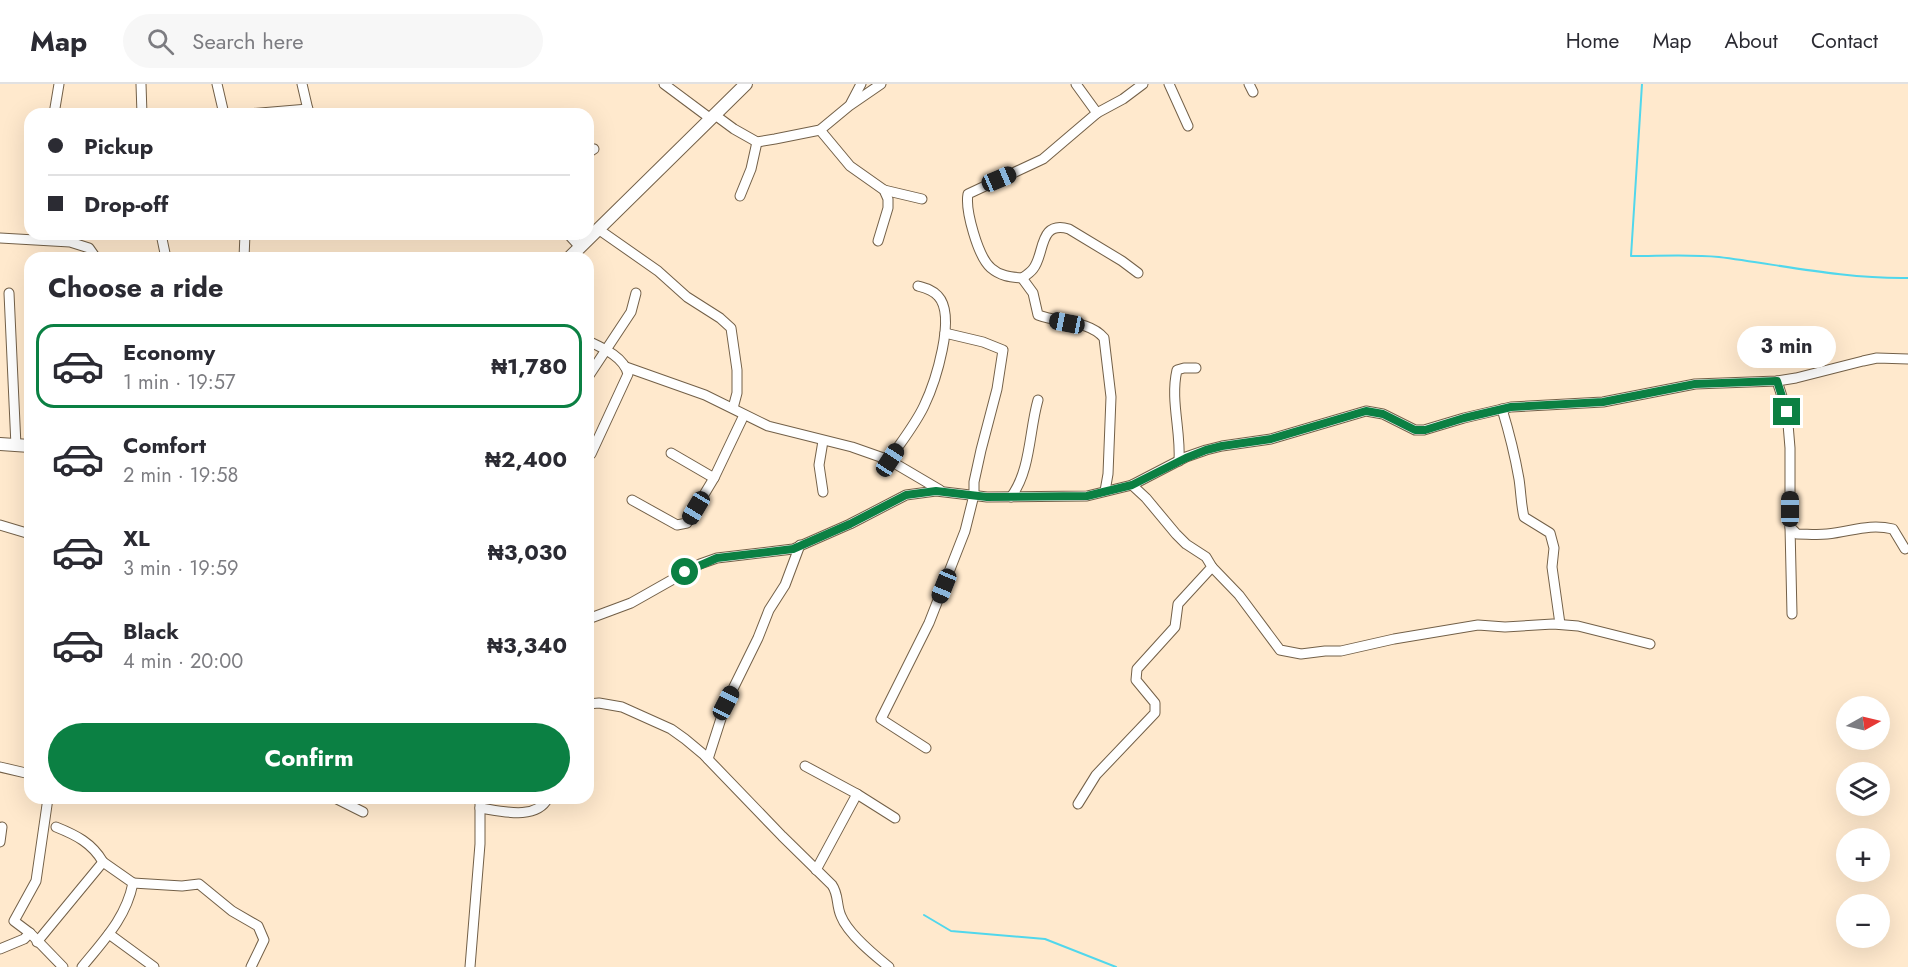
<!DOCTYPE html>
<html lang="en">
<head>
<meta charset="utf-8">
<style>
  :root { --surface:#fff; --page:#f7f7f7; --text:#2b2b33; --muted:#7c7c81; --line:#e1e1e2; --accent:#0b8043 }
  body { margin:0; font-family:Jost,sans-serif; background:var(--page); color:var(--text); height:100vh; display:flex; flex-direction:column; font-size:22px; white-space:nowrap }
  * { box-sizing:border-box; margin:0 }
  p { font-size:20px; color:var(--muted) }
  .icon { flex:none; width:33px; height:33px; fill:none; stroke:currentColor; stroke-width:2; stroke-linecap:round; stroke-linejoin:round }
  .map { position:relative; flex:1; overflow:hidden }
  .drawer { position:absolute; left:24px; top:168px; width:570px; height:552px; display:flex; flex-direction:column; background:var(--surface); border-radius:18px; box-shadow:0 6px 24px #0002 }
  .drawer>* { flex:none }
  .top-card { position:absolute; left:24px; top:24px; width:570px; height:132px; border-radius:18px; box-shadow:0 6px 24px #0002; display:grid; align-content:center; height:132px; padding:0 24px; background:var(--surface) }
  .needle { width:39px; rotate:82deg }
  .tools { position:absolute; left:1836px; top:612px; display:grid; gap:12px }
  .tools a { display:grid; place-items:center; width:54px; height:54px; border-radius:50%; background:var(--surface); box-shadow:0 6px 24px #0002; font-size:30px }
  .end { position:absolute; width:27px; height:27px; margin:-14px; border:8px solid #0b8043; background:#fff; box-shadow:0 0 0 3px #fff }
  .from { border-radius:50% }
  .bubble { position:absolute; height:42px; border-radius:21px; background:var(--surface); box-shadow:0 6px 24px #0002; font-size:20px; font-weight:700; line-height:42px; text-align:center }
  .car { position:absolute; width:18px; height:36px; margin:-18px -9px; border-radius:8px; box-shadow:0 0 4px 2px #0007; background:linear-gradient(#222 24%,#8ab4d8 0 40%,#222 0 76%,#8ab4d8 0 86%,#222 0) }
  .top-card b { display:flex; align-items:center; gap:21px; height:57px; font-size:22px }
  .top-card b+b { border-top:2px solid var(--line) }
  .top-card i { width:15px; height:15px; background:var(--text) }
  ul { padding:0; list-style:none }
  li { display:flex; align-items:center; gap:18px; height:84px; margin:0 12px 9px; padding:0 12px; border:3px solid transparent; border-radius:18px }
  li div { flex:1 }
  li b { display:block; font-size:22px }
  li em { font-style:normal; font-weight:700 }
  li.on { border-color:var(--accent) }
  li>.icon { width:54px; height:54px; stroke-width:1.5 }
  h2 { padding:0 24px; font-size:27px; line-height:72px }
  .cta { display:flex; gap:12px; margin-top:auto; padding:12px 24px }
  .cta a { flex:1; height:69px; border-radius:36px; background:var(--accent); color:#fff; font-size:24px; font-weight:700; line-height:69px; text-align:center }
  header { display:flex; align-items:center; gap:36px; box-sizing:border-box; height:84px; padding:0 30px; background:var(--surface); border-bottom:2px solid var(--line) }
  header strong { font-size:28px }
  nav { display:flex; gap:33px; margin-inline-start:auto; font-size:21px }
  .search { width:420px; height:54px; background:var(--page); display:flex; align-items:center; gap:15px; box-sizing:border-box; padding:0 21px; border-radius:33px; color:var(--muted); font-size:22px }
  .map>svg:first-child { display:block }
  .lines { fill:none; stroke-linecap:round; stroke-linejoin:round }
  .stream { stroke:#51d7ec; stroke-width:2 }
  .minor-casing { stroke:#736048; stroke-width:11 }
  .major-casing { stroke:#736048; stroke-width:14 }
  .minor { stroke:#fff; stroke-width:9 }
  .major { stroke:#fff; stroke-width:12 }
  .route { stroke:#0b8043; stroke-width:8 }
</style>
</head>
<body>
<header>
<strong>Map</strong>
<div class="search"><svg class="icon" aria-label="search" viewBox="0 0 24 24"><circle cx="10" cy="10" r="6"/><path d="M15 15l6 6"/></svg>Search here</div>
<nav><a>Home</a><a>Map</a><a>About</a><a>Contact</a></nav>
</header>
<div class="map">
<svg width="1908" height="883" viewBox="0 0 1908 883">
  <rect width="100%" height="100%" fill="#ffe9cd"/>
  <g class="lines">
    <!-- stream -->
    <g class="stream">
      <path d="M1642 0 1631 172C1660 172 1691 170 1719 173 1782 181 1844 195 1908 194"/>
      <polyline points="924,831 951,847 1045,855 1116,883"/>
    </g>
    <defs>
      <g id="minor">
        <polyline points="141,0 142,30"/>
        <polyline points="217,0 224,30"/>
        <polyline points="302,0 309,30"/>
        <polyline points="664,0 711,35"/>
        <path d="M1076 0 1097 29 1043 75 968 110C965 126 978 173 991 184 1000 192 1010 193 1022 194 1025 192 1030 189 1033 185 1045 171 1038 136 1069 145L1122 177 1138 189"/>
        <polyline points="1169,0 1188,42"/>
        <polyline points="1249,0 1253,8"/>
        <polyline points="851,19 861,0"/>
        <polyline points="1097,29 1123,15 1143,0"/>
        <polyline points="54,30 59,0"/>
        <polyline points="248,30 308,25"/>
        <polyline points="715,31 734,45 757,58 775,55 820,46 849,22 881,0"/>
        <polyline points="820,46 850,82 884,106 888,115 888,124 878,157"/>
        <polyline points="588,69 594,65"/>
        <polyline points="884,106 922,115"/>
        <polyline points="740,112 751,85 757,58"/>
        <polyline points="598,145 658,187 687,213 720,234 731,244 737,286 737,309 733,324"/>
        <polyline points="161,150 166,174"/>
        <polyline points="568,150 580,163"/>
        <polyline points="0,154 70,158 89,164 96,174"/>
        <polyline points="244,174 245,150"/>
        <path d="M1022 194 1033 209 1038 231C1059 239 1089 236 1104 254L1111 313 1108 390 1105 407"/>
        <polyline points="9,209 16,362"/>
        <path d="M588 257C603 264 624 273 628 290L591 370"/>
        <polyline points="626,283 705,311 768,342 852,363 889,376 940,406"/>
        <polyline points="588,293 631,228 636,209"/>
        <path d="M1777 297 1787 328 1790 364V443L1797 450C1807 450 1817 451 1827 450 1851 448 1868 439 1893 445L1905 465"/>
        <path d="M1502 325C1509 348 1515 372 1519 395 1521 408 1521 421 1524 433L1550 449 1554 464 1552 483 1560 540"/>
        <polyline points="823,357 819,381 823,408"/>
        <polyline points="671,369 714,394"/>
        <path d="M889 376C901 358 915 341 924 322 935 299 957 232 938 212 933 206 925 204 918 202"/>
        <path d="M1179 377C1181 346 1170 316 1177 286L1184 284H1196"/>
        <path d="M1011 413C1031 386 1029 347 1038 316"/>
        <polyline points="632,416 677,441 687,439 714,394 744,331"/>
        <polyline points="0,441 30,450"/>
        <polyline points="1790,443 1792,530"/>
        <polyline points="1212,483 1239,511 1280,566 1301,570 1325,567 1341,567 1394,555 1478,541 1505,543 1553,540 1578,542 1650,560"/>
        <polyline points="588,535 631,519 700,480 717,474 793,465 850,440 906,411 936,407 987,413 1087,412 1132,401 1186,373 1206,366 1222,362 1271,355 1366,327 1383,330 1415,346 1424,346 1464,334 1511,323 1603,318 1695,300 1777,297 1796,294 1863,277 1877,274 1908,275"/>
        <path d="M588 620 599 619 622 623 671 645 685 655 703 670 782 752 832 801C839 811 836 821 841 832 848 850 874 871 889 883"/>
        <polyline points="926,664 881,635 929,539 965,447 974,411 974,398 981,366 997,305 1003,266 983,258 945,249"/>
        <polyline points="708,675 726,619 758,554 769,526 785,501 800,461"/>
        <polyline points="805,682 857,710 816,786"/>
        <polyline points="0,683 30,690"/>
        <polyline points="857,710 895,734"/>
        <polyline points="335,714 363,728"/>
        <polyline points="1078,720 1096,691 1155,629 1155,619 1136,596 1137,585 1175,543 1178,520 1212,483 1206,473 1186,460 1176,450 1146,414 1132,401"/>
        <path d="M480 724C501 727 536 737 548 714"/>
        <path d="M56 743C76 751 92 759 103 778"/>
        <polyline points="0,758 2,743"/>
        <polyline points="133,799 182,802 199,800 232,827 258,842 264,856 251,883"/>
        <polyline points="30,849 14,837 36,797 48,714"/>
        <polyline points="109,850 154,883"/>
        <path d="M37 858 103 778 133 799C126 834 104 856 82 883"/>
        <polyline points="0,865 24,855 30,849 63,883"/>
        <polyline points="470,883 480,760 480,714"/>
      </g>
      <g id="major">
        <polyline points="569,174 746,0"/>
        <polyline points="0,360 30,362"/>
      </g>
    </defs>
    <!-- minor casing -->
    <use href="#minor" class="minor-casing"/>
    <!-- major casing -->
    <use href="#major" class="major-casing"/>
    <!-- minor -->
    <use href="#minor" class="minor"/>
    <!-- major -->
    <use href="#major" class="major"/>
  </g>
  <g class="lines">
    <!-- route -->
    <polyline class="route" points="685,488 717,474 793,465 850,440 906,411 936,407 987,413 1087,412 1132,401 1186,374 1206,366 1222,362 1271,355 1366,327 1383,330 1415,346 1425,346 1464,334 1511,323 1603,318 1695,300 1777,297 1787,328"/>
  </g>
</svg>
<div class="tools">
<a><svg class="needle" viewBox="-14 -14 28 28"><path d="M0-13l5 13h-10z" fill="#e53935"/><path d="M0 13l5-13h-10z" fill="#7c7c81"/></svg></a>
<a><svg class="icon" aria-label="layers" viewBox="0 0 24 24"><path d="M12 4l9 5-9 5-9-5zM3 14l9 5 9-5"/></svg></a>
<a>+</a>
<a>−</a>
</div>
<i class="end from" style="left:685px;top:488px"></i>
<i class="end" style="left:1787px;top:328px"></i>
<div class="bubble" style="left:1737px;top:242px;width:99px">3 min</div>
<i class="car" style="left:999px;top:95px;rotate:67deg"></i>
<i class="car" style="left:1067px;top:239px;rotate:281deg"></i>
<i class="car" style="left:890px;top:376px;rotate:33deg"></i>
<i class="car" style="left:696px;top:424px;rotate:211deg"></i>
<i class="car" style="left:1790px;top:425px;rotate:0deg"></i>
<i class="car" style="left:944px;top:502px;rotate:202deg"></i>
<i class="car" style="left:726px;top:619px;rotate:27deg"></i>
<div class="top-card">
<b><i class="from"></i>Pickup</b>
<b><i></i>Drop-off</b>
</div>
<section class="drawer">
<h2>Choose a ride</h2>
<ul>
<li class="on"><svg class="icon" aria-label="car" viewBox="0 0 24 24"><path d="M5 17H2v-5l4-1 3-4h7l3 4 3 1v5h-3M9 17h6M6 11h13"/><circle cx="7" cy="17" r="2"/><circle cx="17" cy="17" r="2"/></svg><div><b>Economy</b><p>1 min · 19:57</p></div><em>₦1,780</em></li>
<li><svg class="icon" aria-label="car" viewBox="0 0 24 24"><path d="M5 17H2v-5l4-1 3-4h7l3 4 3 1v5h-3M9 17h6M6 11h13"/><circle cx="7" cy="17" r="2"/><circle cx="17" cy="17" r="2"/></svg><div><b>Comfort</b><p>2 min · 19:58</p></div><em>₦2,400</em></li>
<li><svg class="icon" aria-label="car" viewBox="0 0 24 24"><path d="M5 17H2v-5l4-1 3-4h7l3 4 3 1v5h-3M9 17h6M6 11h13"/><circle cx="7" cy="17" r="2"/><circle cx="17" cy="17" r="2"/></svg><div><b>XL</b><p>3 min · 19:59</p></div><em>₦3,030</em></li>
<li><svg class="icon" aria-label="car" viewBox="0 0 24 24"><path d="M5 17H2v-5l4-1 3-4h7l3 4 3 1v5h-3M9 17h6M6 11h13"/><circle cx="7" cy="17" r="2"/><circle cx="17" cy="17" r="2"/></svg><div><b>Black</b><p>4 min · 20:00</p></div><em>₦3,340</em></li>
</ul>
<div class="cta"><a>Confirm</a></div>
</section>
</div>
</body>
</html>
